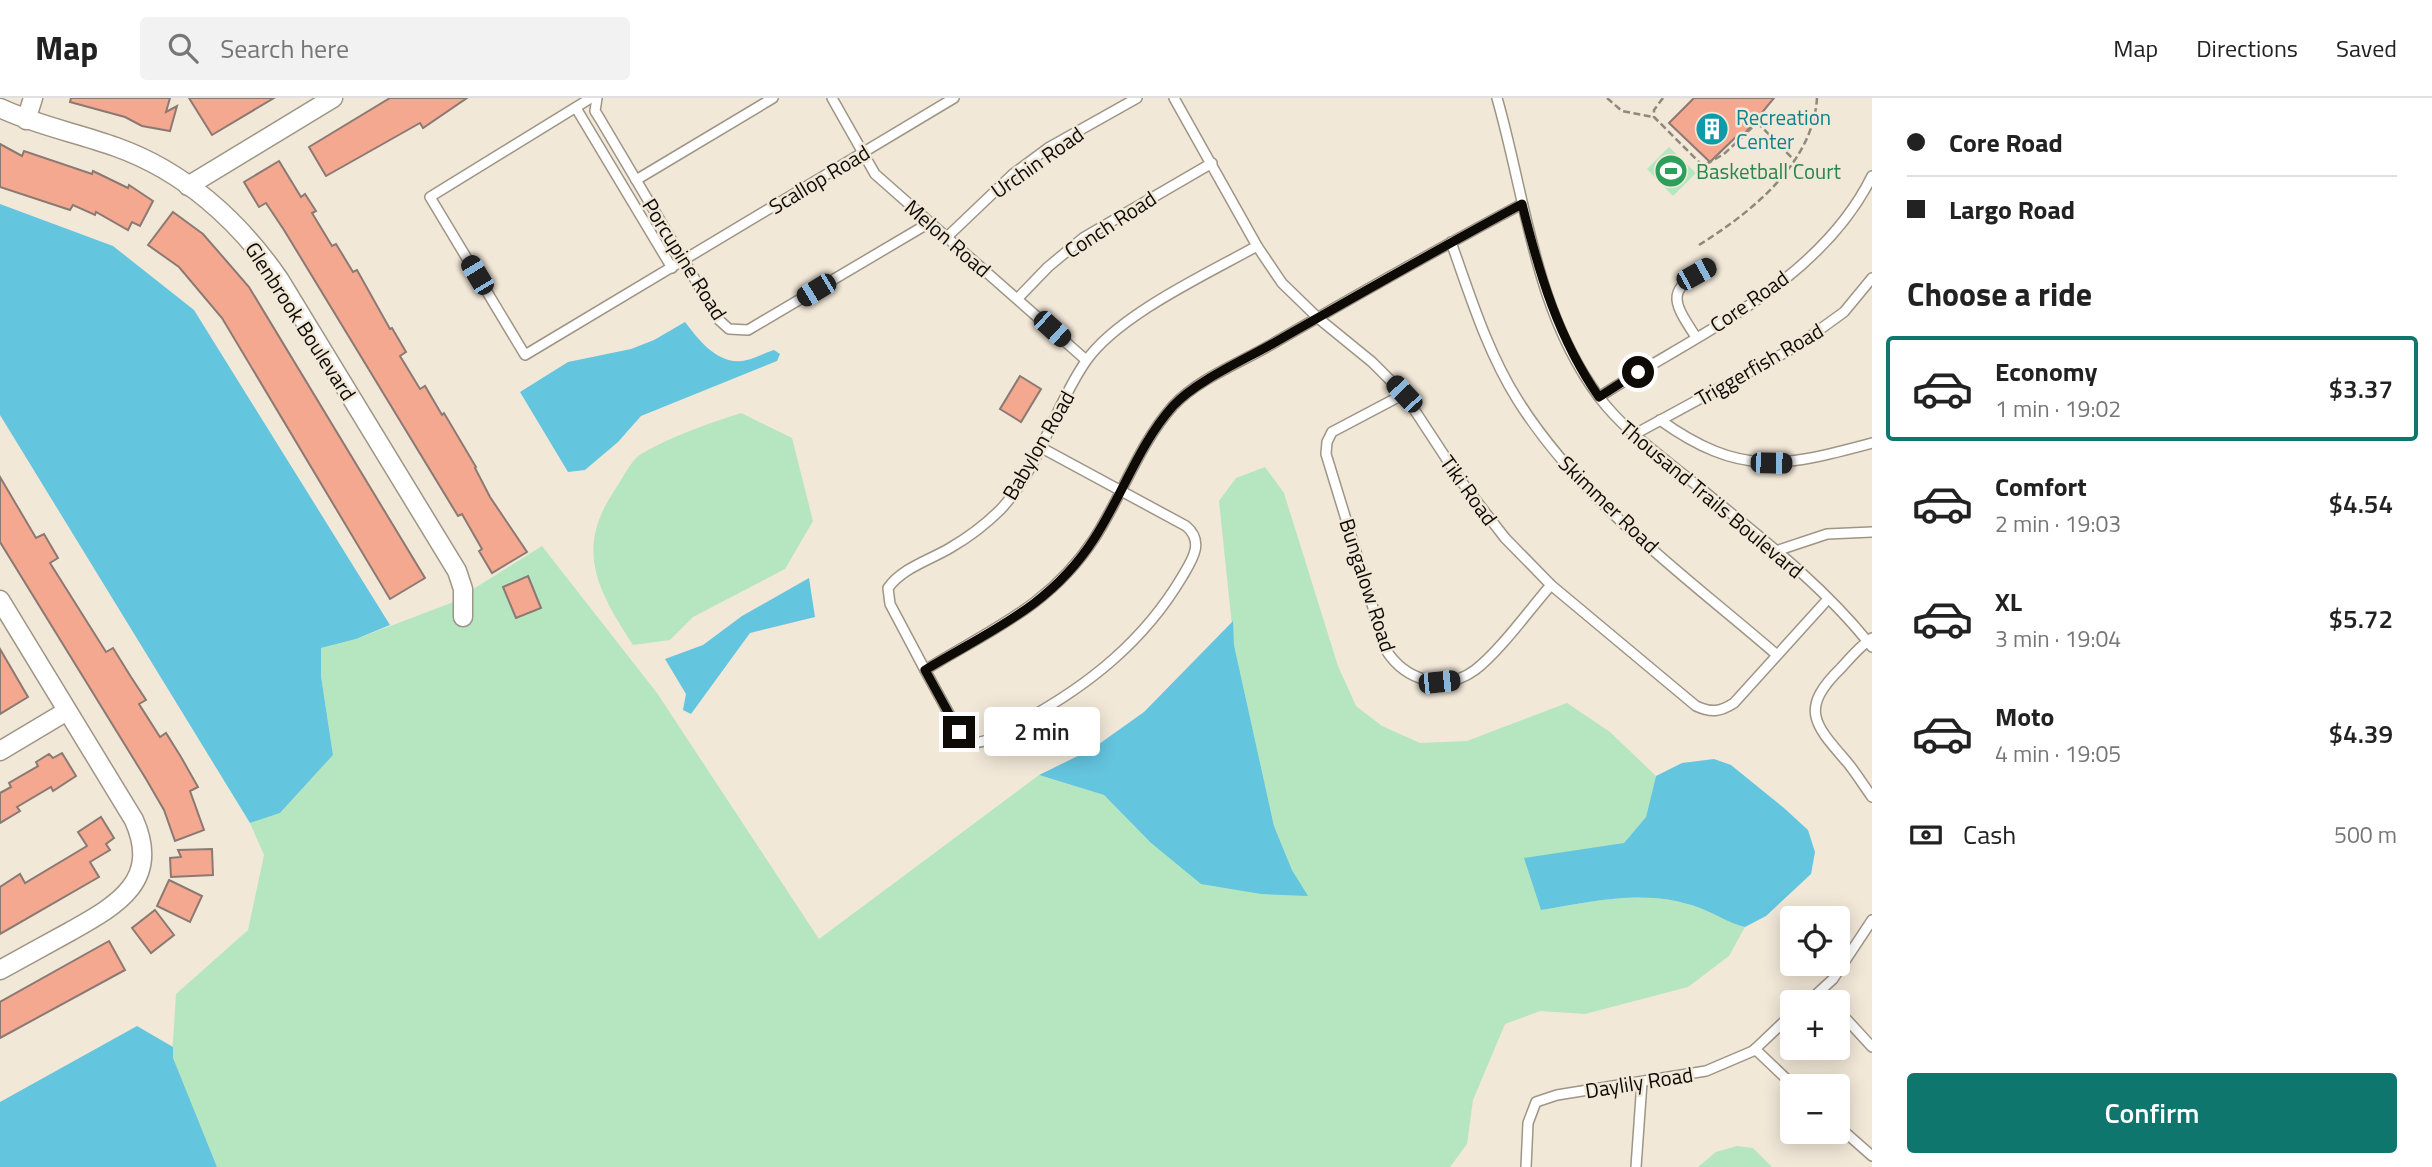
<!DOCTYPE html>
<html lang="en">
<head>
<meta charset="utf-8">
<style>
  :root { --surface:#fff; --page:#f2f2f2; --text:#222; --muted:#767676; --line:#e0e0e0; --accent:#0f766e }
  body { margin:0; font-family:"Titillium Web",sans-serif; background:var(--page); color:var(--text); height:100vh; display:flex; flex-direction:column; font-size:26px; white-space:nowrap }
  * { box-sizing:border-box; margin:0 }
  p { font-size:23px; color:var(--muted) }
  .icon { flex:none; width:38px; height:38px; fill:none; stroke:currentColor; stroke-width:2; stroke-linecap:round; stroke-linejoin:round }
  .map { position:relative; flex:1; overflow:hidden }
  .panel { display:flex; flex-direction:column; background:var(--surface); width:560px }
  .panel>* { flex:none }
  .hud { display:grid; align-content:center; height:154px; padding:0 35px; background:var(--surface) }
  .buttons { position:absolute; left:1780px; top:808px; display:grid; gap:14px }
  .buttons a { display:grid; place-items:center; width:70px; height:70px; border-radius:7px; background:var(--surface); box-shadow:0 4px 18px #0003; font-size:35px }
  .end { position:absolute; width:32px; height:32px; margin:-16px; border:9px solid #0e0b06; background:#fff; box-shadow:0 0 0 4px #fff }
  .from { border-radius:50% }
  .bubble { position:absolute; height:49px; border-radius:7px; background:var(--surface); box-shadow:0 4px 18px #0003; font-size:23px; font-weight:600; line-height:49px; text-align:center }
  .car { position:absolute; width:21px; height:42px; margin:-21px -10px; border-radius:9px; box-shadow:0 0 5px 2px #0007; background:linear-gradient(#222 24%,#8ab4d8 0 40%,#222 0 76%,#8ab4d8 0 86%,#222 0) }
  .hud b { display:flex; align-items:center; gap:24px; height:66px; font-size:26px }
  .hud b+b { border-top:2px solid var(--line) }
  .hud i { width:18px; height:18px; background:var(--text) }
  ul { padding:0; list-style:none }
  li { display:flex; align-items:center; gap:21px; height:105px; margin:0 14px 10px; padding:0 21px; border:4px solid transparent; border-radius:7px }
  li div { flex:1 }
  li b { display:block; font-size:26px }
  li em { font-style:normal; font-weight:600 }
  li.current { border-color:var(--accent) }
  li>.icon { width:63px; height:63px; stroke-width:1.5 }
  h2 { padding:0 35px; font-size:32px; line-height:84px }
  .pay { display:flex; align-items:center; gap:18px; height:77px; padding:0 35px; font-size:26px }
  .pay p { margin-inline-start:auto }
  .primary-button { display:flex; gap:14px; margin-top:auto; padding:14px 35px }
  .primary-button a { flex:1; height:80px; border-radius:7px; background:var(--accent); color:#fff; font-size:28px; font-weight:600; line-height:80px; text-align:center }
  header { display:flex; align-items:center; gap:42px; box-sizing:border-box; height:98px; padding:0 35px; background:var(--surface); border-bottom:2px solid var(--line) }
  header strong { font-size:33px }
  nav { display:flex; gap:38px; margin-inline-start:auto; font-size:24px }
  .search { width:490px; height:63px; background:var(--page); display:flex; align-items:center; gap:18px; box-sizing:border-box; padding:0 24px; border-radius:7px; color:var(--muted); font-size:26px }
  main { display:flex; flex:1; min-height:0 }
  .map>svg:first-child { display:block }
  .green { fill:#b5e6c0 }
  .water { fill:#64c5df }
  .building { fill:#f5a890; stroke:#8b7973; stroke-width:2 }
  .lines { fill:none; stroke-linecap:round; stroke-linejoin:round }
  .service-casing { stroke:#9e9586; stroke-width:12 }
  .minor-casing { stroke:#9e9586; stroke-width:21 }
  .path { stroke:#8f887d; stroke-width:2.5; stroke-dasharray:7 3.5; stroke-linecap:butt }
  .service { stroke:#fff; stroke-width:9 }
  .minor { stroke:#fff; stroke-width:18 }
  .route { stroke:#0e0b06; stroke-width:9 }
  .labels { text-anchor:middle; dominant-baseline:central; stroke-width:5; stroke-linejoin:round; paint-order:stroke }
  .culture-label { font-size:21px; fill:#0d838f; stroke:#f2e8d8; text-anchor:start }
  .street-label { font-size:21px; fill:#0e0b06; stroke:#f2e8d8 }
  .leisure-label { font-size:21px; fill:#27864d; stroke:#f2e8d8; text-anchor:start }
</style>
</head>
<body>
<header>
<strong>Map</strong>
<div class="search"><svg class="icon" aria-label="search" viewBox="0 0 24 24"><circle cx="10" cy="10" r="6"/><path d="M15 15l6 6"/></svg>Search here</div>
<nav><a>Map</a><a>Directions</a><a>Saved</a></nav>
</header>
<main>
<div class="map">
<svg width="1872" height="1069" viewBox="0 0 1872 1069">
  <rect width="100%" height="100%" fill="#f2e8d8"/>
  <!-- green -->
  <g class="green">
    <polygon points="1669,49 1696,75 1673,98 1647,71"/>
    <path d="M741 315 792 340 813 423 785 471 693 519 670 542 633 547C597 491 574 451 616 390 623 380 631 362 641 356 672 338 707 326 741 315Z"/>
    <path d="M1265 369 1284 395 1338 568 1356 608 1382 628 1420 645 1467 643 1567 605 1610 634 1656 678 1646 719 1624 745 1581 753 1541 812C1595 803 1647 790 1700 810 1716 816 1728 825 1745 829L1729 858 1688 889 1585 916 1540 913 1505 926 1473 1002 1467 1046 1450 1069H217L172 959 176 896 248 832 264 757 250 725 280 715 333 657 321 578V550L356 541 451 505 542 448 657 595 819 841 1039 677 1104 697 1150 744 1307 798 1292 772 1274 728 1234 547 1219 403 1236 380Z"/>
    <polygon points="1737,1048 1753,1050 1772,1069 1698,1069 1716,1054"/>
  </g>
  <!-- water -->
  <g class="water">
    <polygon points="0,106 113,148 194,212 390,527 356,541 321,550 321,578 333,657 280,715 250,725 0,317"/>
    <path d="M685 224C698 241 717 266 742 263 752 262 764 255 774 252L780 256 777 263 641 318 618 344 585 372 568 374 520 294 568 264 631 251 654 242Z"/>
    <polygon points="809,480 815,519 750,535 691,616 683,612 686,596 665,561 703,547 742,518"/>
    <polygon points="1233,523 1234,547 1274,728 1292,772 1308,798 1261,796 1201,786 1150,744 1104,697 1039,677 1092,651 1144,614"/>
    <path d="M1714 661 1731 667 1784 710 1808 732 1815 754 1811 776 1766 818 1745 829C1728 825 1716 816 1700 810 1647 790 1595 803 1541 812L1524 760 1624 745 1646 719 1656 678 1682 665Z"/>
    <polygon points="137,928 173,949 173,960 217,1069 0,1069 0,1004"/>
  </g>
  <!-- building -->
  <g class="building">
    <polygon points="71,0 170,0 166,14 177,8 170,33 142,28 125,19 70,4"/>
    <polygon points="189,0 274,0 212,37"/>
    <polygon points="390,0 467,0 423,30 420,25 326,78 309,49"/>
    <polygon points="1694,0 1774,0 1742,39 1739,36 1710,64 1669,25"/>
    <polygon points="0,46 22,58 24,53 92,76 93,73 128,90 129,87 153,103 140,128 132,124 128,132 96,114 95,117 73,107 70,112 0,89"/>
    <polygon points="279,63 301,99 305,96 316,113 312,115 332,148 336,146 353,174 357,172 390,231 392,230 406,254 400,258 420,291 425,288 442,317 444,315 476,369 475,370 490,399 527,454 492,475 479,453 482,451 462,416 458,418 284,132 266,105 259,109 244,84"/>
    <polygon points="173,114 203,136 249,189 425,480 390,501 222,220 179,169 148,147"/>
    <polygon points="1020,278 1041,291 1021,324 1000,311"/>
    <polygon points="0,379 36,440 44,436 58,460 50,465 106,554 113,550 131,579 146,602 139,606 160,639 166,635 181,659 198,689 190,693 204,732 175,743 164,712 146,681 0,444"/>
    <polygon points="528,478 541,510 516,520 503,489"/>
    <polygon points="0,551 28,599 0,616"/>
    <polygon points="62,655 76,678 53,693 51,689 17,709 20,713 0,725 0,695 11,689 9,685 38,668 36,664 49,656 53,660"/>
    <polygon points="101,719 114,740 106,746 110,752 90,764 99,779 0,836 0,789 20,776 25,785 87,748 78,734"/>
    <polygon points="212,751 213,777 171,779 170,760 181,759 178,752"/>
    <polygon points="169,782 202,798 190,824 157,808"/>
    <polygon points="155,812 174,837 151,855 132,830"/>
    <polygon points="109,843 125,872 0,940 0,904"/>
  </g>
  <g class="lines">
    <defs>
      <g id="service">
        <polyline points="591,0 430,99 525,257 954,0"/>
        <polyline points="597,0 595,13 600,21 719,222 729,231 748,232 929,125"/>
        <polyline points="832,0 875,76 1086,262"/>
        <path d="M1174 0 1257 148 1282 185 1318 220 1372 264 1404 296 1461 383 1505 440 1551 487 1696 608C1711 615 1720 614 1734 605L1828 501"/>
        <path d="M1497 0C1526 101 1534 212 1599 299 1623 331 1658 356 1689 381 1752 433 1821 484 1872 549"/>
        <polyline points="576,10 672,170"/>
        <polyline points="636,82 773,0"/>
        <polyline points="947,139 1013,76 1048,50 1137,0"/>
        <path d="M1451 144C1470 197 1487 253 1517 301 1582 405 1686 478 1777 557"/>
        <polyline points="1018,200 1048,169 1083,140 1212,65"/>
        <path d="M1696 239C1670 200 1667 192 1710 168"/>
        <path d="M1404 296 1332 334 1327 344 1326 356 1386 552C1405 582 1444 595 1475 572 1499 554 1530 511 1551 487"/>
        <path d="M1599 299C1694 237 1819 186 1872 78"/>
        <path d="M1660 322C1740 379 1783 369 1872 345"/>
        <polyline points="1635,336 1797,248 1844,214 1872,180"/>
        <path d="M1040 349 1186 428C1205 444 1192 462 1182 479 1144 543 1089 587 1025 622 1008 632 992 644 972 645L959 634 925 572 890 506 888 490C902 470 930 462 950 450 969 439 986 426 1001 411 1040 369 1054 309 1086 263 1118 217 1207 176 1257 148"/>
        <polyline points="1776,453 1827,436 1872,434"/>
        <path d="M1872 540C1860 548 1850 560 1841 570 1799 611 1814 626 1847 664 1856 675 1864 688 1872 699"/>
        <path d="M925 572C991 531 1049 509 1094 441 1122 398 1139 346 1173 308 1197 282 1237 266 1267 249 1351 200 1436 152 1522 106"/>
        <polyline points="1821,894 1831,905"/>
        <polyline points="1807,905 1833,881 1872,822"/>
        <polyline points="1838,912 1872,949"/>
        <polyline points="1755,951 1795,989"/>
        <polyline points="1838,1028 1872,1058"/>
        <polyline points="1526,1069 1528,1025 1536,1004 1557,997 1706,973 1753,953 1792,916"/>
        <polyline points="1636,1069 1642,984"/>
      </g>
      <g id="minor">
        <path d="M0 10C38 28 78 35 116 49 184 73 239 123 279 181L457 473 463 491V519"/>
        <polyline points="26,22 33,0"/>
        <polyline points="188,88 333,0"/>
        <path d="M0 502 134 722C161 783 117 807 71 833 47 846 24 859 0 872"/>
        <polyline points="0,653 67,613"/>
      </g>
    </defs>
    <!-- service casing -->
    <use href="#service" class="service-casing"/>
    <!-- minor casing -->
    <use href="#minor" class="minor-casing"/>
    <!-- path -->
    <g class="path">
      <polyline points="1607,0 1622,13 1653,19"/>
      <polyline points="1663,0 1654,12 1654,19 1703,68 1724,56 1757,25"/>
      <polyline points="1757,24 1794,62"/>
      <path d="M1699 147C1750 115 1813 66 1817 0"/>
    </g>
    <!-- service -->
    <use href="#service" class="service"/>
    <!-- minor -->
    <use href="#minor" class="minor"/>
  </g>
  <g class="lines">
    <!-- route -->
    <path class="route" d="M959 634 925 572C991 532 1050 509 1094 441 1122 398 1139 346 1173 308 1196 283 1242 263 1272 246 1354 199 1438 151 1522 106 1539 175 1558 240 1599 299L1638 274"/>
  </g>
  <!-- icons -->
  <defs>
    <symbol id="building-disc" viewBox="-11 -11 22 22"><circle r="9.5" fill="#0f9aa8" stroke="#f2e8d8"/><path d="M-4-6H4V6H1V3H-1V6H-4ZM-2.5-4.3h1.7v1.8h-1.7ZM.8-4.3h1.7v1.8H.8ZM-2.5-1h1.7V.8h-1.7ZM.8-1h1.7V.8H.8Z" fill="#fff"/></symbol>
    <symbol id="stadium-disc" viewBox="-11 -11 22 22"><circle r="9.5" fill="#2e9e5b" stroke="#f2e8d8"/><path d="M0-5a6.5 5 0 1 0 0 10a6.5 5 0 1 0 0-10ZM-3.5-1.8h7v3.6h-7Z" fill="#fff"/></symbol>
  </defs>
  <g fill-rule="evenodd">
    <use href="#building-disc" x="1693" y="12" width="38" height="38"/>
    <use href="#stadium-disc" x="1652" y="54" width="38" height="38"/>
  </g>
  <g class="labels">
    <!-- culture labels -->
    <g class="culture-label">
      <text x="1736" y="19">Recreation<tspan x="1736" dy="24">Center</tspan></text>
    </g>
    <!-- street labels -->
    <g class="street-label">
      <text transform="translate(1037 64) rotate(-35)">Urchin Road</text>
      <text transform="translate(819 81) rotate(-31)">Scallop Road</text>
      <text transform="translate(1110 126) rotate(-33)">Conch Road</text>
      <text transform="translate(948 140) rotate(41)">Melon Road</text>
      <text transform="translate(685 161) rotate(58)">Porcupine Road</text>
      <text transform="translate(1749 203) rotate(-35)">Core Road</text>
      <text transform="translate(301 223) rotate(57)">Glenbrook Boulevard</text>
      <text transform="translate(1759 266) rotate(-30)">Triggerfish Road</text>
      <text transform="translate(1038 347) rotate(-60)">Babylon Road</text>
      <text transform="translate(1469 392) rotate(54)">Tiki Road</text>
      <text transform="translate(1712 401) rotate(40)">Thousand Trails Boulevard</text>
      <text transform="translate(1609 406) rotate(44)">Skimmer Road</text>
      <text transform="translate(1368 487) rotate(72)">Bungalow Road</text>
      <text transform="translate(1639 984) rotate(-9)">Daylily Road</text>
    </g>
    <!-- leisure labels -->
    <g class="leisure-label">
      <text x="1696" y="73">Basketball Court</text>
    </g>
  </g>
</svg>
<div class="buttons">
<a><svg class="icon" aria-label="locate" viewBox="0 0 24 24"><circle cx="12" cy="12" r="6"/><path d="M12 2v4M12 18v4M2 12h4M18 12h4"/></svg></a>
<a>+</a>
<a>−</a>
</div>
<i class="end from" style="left:1638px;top:274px"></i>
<i class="end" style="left:959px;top:634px"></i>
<div class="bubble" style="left:984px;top:609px;width:116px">2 min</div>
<i class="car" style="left:1696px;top:176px;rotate:61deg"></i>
<i class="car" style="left:477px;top:177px;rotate:329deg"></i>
<i class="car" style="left:816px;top:192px;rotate:239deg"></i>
<i class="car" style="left:1052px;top:231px;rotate:132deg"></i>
<i class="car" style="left:1404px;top:296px;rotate:317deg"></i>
<i class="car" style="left:1771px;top:365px;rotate:91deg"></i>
<i class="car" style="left:1439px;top:584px;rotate:84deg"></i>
</div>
<section class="panel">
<div class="hud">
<b><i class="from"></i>Core Road</b>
<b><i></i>Largo Road</b>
</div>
<h2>Choose a ride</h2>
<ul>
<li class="current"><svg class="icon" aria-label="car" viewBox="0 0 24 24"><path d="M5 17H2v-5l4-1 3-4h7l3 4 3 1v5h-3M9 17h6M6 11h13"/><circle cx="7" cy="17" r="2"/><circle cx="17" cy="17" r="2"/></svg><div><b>Economy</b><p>1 min · 19:02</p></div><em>$3.37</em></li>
<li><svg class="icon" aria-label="car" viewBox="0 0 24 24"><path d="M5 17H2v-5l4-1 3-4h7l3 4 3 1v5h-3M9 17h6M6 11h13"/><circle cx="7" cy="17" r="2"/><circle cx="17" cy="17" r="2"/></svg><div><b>Comfort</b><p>2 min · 19:03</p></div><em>$4.54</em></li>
<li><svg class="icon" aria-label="car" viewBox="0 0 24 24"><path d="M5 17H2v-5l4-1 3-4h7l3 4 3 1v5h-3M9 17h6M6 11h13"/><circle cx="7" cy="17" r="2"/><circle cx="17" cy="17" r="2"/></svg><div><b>XL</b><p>3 min · 19:04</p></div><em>$5.72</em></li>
<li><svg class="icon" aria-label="car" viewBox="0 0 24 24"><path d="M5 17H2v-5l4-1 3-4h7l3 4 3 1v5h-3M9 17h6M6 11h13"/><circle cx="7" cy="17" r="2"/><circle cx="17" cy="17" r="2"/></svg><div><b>Moto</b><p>4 min · 19:05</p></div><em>$4.39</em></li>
</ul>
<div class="pay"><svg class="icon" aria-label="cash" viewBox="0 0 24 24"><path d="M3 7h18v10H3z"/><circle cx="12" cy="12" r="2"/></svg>Cash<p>500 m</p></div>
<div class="primary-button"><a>Confirm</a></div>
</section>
</main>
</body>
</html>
